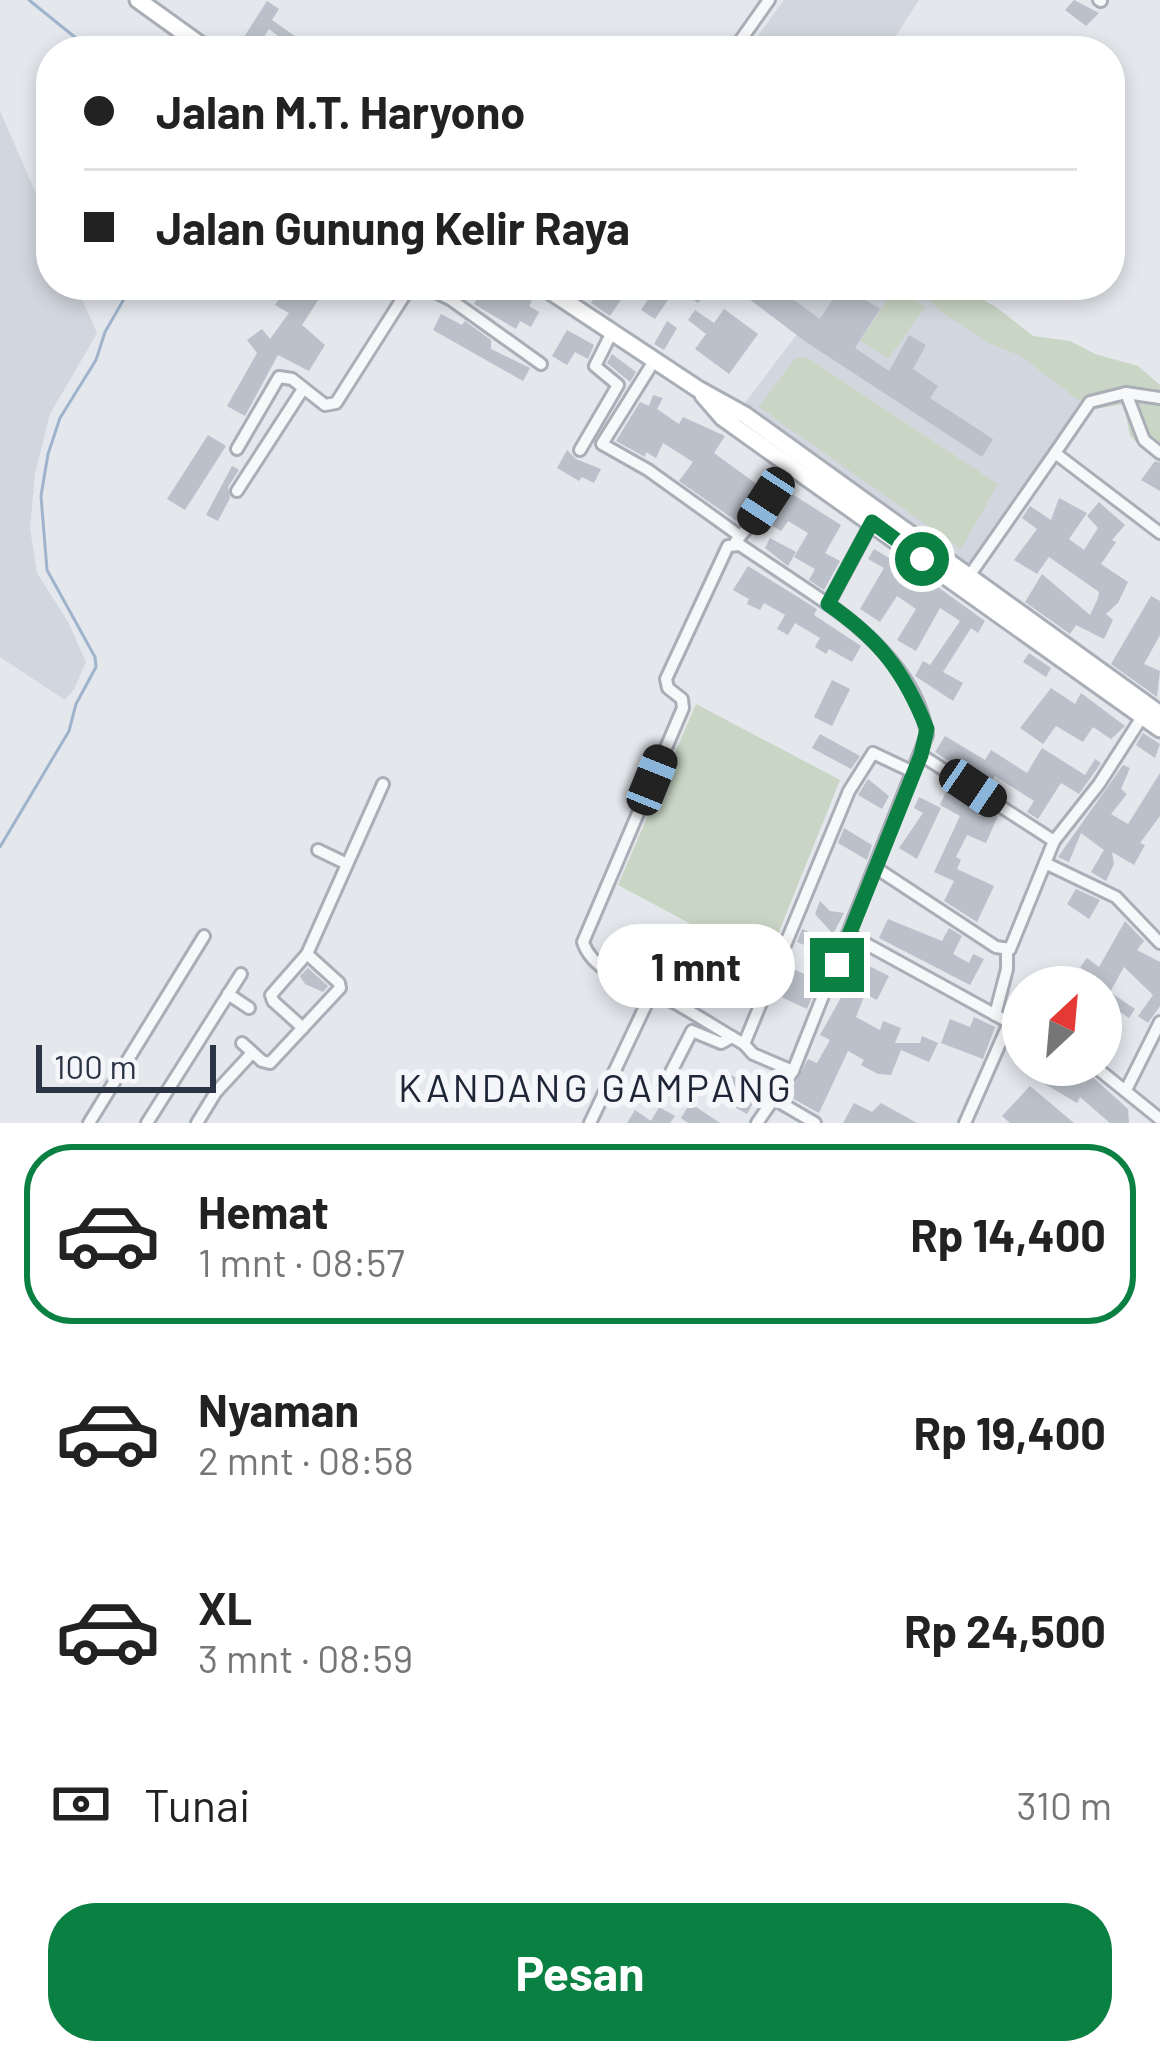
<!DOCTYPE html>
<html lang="id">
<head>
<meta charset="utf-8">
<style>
  :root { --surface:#fff; --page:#f2f2f2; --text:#222; --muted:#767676; --line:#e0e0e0; --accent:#0b8043 }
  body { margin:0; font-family:Barlow,sans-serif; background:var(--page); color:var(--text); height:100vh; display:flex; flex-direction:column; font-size:45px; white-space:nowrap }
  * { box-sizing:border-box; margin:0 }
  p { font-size:39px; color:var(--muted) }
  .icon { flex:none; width:66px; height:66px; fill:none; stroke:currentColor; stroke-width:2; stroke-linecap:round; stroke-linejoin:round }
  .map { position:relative; height:1123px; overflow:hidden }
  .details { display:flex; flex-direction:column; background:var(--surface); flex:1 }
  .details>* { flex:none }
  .top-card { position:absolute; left:36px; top:36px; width:1089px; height:264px; border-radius:48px; box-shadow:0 6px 18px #0003; display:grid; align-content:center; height:264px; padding:0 48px; background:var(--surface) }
  .needle { width:78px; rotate:26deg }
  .tools { position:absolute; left:1002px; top:966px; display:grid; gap:24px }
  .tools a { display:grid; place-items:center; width:120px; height:120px; border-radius:50%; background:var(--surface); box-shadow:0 6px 18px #0003; font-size:60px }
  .scale { position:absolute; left:36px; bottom:30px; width:180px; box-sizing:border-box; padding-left:12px; border:6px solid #2b3445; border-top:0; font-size:33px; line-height:42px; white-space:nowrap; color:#2b3445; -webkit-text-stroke:9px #f4f6f9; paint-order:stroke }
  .end { position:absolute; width:54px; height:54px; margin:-27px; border:15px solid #0b8043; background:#fff; box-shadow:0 0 0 6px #fff }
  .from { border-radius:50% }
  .bubble { position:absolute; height:84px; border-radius:42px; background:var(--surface); box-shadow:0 6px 18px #0003; font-size:39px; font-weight:700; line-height:84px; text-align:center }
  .car { position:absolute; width:36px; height:72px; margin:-36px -18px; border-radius:15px; box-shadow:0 0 9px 3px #0007; background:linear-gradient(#222 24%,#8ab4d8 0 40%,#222 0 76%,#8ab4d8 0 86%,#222 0) }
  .top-card b { display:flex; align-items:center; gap:42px; height:114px; font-size:45px }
  .top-card b+b { border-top:3px solid var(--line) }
  .top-card i { width:30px; height:30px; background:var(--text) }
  ul { padding:21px 0 0; list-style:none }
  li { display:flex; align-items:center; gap:36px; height:180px; margin:0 24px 18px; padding:0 24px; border:6px solid transparent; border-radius:48px }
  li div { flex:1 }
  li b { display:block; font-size:45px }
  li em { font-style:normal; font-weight:700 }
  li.active { border-color:var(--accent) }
  li>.icon { width:108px; height:108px; stroke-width:1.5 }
  .pay { display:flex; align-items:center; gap:30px; height:132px; padding:0 48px; font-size:45px }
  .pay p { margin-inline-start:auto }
  .action { display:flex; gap:24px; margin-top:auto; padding:24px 48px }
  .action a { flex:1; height:138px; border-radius:48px; background:var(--accent); color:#fff; font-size:48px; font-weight:700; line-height:138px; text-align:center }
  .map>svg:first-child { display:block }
  .built { fill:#d2d6de }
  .green { fill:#c9d6c5 }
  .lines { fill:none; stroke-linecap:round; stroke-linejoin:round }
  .stream { stroke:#9fb4cc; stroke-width:3 }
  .building { fill:#bbc0ca }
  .minor-casing { stroke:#a9aeb7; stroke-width:16 }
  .secondary-casing { stroke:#a9aeb7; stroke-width:21 }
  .minor { stroke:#f7f8fa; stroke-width:10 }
  .secondary { stroke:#fff; stroke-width:15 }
  .route { stroke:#0b8043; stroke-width:15 }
  .labels { text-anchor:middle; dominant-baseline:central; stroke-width:12; stroke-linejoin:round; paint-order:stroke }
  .quarter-label { font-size:39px; letter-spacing:3px; fill:#1d2536; stroke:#f4f6f9 }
</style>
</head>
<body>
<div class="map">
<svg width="1160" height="1123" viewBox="0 0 1160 1123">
  <rect width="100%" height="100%" fill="#e4e7ec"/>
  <!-- built -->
  <g class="built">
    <polygon points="784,0 919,0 886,51 747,51"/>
    <polygon points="0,111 51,228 51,285 76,285 97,333 50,414 35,474 30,528 37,573 68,622 86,662 74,689 65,700 0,657"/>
    <polygon points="733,285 923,285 1088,394 973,567 745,403 797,334"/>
  </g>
  <!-- green -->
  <g class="green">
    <polygon points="911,285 957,285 996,307 1033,336 1070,341 1095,354 1138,366 1160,385 1160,463 1130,436 1124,404 1096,409 1073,396 1021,356 989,343 946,315"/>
    <polygon points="896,288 925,307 889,358 860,341"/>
    <polygon points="795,358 808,358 998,484 961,549 759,407"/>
    <polygon points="696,704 840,780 766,964 618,885"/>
  </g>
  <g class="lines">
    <!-- stream -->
    <g class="stream">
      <polyline points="29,0 92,51"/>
      <polyline points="0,847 69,731 76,704 96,667 95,657 47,570 41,496 48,454 60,418 96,360 105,332 132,285"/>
    </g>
  </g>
  <!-- building -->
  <g class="building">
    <polygon points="1074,0 1099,13 1086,26 1065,10"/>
    <polygon points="267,1 279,9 272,20 316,51 297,51 269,29 255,51 235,51"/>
    <polygon points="869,35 893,51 859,51"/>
    <polygon points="288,285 309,285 322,294 302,325 325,345 309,371 278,355 245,416 227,406 257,353 247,340 262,329 270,339 289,313 275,305"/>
    <polygon points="471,285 519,285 515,292 532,301 529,306 539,312 531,327 520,321 516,329 474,304 480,293"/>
    <polygon points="603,285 631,285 610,316 591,303"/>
    <polygon points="657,285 710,285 698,303 676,288 655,319 641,310"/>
    <polygon points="751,285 801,285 791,298 820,319 842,285 868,285 860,297 880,309 855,348 889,371 909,335 926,345 913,369 938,386 930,398 993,439 982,457 806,342 744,295"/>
    <polygon points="724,309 758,334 729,374 695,349 706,334 688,320 695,310 714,323"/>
    <polygon points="441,314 462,325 465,321 491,340 491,349 530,368 523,381 433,330"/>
    <polygon points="667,321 677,328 664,350 654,344"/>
    <polygon points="567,330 594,345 588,359 575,352 567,365 552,356"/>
    <polygon points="612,354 636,372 630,382 607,363"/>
    <polygon points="653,395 663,398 657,409 679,424 683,417 725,436 714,453 762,488 739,523 679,481 693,462 663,443 656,458 646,452 645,457 616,441 640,402 649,406"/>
    <polygon points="208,435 226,446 185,510 167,499"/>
    <polygon points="567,450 576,459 601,469 594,483 582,477 579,481 557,468"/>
    <polygon points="1155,461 1160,463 1160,491 1141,480"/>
    <polygon points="232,466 239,470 228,487 230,498 218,521 206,515"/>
    <polygon points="792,494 841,525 825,553 840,561 824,590 809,580 815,569 794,557 808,533 788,521 781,531 766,522 772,513 777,516"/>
    <polygon points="1059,498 1087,513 1069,539 1084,550 1098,528 1087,516 1099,502 1125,525 1112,540 1116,542 1101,564 1128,582 1118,603 1106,614 1113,620 1104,639 1076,625 1070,634 1025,602 1042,574 1090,615 1098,598 1099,592 1049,557 1037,574 1014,560 1037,529 1022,518 1030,506 1051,520"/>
    <polygon points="770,538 796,552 788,566 765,548"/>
    <polygon points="874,549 889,558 892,554 985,621 978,633 971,628 943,672 963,683 953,701 915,676 923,661 930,665 960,621 940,608 916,651 897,640 916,609 897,596 880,622 860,609 884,568 868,559"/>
    <polygon points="748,566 817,609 814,615 861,646 852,662 829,649 826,654 815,647 820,638 795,623 788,635 777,629 785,615 764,603 760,610 747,604 749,599 733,590"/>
    <polygon points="1151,596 1160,601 1160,635 1144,664 1160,671 1157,697 1111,664"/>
    <polygon points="1029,653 1051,668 1046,677 1023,662"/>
    <polygon points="832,680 850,689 832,726 814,717"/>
    <polygon points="1051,688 1075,704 1081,693 1125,726 1111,739 1093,727 1083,742 1056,726 1043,744 1020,728"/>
    <polygon points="1143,733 1160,744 1155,758 1136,745"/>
    <polygon points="820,734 860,756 851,769 812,748"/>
    <polygon points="945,736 985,760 991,750 1027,773 1042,748 1085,775 1095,759 1101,763 1079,794 1061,783 1038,819 1027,812 1034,801 995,776 988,787 935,752"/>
    <polygon points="1123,765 1130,768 1121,789 1127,794 1111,814 1128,824 1160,773 1160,816 1140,843 1145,845 1134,865 1112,852 1114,864 1106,881 1091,872 1104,850 1081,833 1069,862 1058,857"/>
    <polygon points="868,779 889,796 882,809 858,795"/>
    <polygon points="955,789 998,816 986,843 967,835 956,857 961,860 957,869 994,886 977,922 944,901 954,881 934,872 960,816 940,805 947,790 953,793"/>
    <polygon points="919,797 941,808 917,859 899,848 923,813 914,808"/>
    <polygon points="844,828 872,845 867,860 838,843"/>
    <polygon points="1076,889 1100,900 1089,919 1067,904"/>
    <polygon points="820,901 830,911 844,913 833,934 815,914"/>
    <polygon points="888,919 942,941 949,928 962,936 953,954 969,963 973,954 984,959 970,985 879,938"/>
    <polygon points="1125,921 1144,941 1137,950 1160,962 1160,1006 1148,1023 1138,1016 1153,995 1124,967 1110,992 1135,1009 1129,1018 1104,1001 1101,1007 1101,987 1087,987 1094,977 1080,967 1087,958 1099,967"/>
    <polygon points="802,929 834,942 829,955 797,942"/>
    <polygon points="867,965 889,976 877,1000 865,994 856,1017 880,1030 883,1021 901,1028 895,1043 920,1043 922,1036 938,1043 929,1062 901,1050 891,1075 878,1074 861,1065 864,1060 848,1051 819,1113 788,1096 808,1059 817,1063 830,1040 820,1035 843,994 851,967 864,973"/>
    <polygon points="787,966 819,981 807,1009 775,994"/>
    <polygon points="308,968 328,986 323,992 305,984 300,976"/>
    <polygon points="974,1017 995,1027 983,1059 941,1043 950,1019 970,1027"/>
    <polygon points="1056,1065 1075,1065 1086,1071 1128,1109 1129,1123 1110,1123 1080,1097 1077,1103 1045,1084"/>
    <polygon points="727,1073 742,1081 738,1087 756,1098 747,1114 715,1096"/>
    <polygon points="1030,1086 1043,1097 1074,1123 1010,1123 1002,1116"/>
    <polygon points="690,1103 720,1123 688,1123 681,1118"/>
    <polygon points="854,1103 872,1112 881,1103 917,1123 843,1123"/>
    <polygon points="659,1107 675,1116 670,1123 627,1123 635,1110 651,1121"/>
  </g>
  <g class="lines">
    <defs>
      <g id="minor">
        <polyline points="1099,0 1101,1"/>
        <polyline points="733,51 769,0"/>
        <polyline points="461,285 450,299 541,364"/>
        <polyline points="429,289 450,299"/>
        <polyline points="654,361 602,444 648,470 740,536"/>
        <polyline points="1126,393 1144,440 1160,453"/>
        <polyline points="1160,398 1126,393 1090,402 1055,453 1160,533"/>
        <polyline points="237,449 279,377 292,379 325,405 336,403 411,285"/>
        <polyline points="580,450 618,385 595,366 612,332"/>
        <polyline points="237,491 303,389"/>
        <polyline points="736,541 750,525 789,463"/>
        <polyline points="967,579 1055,453"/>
        <polyline points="921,755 1054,841"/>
        <polyline points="318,850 347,864"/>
        <polyline points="1045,863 1116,897 1160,943"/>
        <polyline points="876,868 996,947 1010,949 1054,841 1099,784 1142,717"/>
        <polyline points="850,935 1023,1030"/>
        <polyline points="228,994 249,1008"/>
        <polyline points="995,1015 1007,969 1007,951"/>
        <polyline points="303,1028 273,1001 271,995 307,954"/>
        <polyline points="242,1043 262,1061 270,1063 340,988 339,983 307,954 383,784"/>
        <path d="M744 1044C721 1031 700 1017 677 1004 649 988 594 977 583 942L683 708 682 699 668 688 666 679 728 546 740 545 828 604 872 522"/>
        <polyline points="1093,1065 1160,1119"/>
        <polyline points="793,1071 753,1054 744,1044 849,791 873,753 913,772"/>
        <polyline points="671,1072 692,1031 721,1043 732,1037"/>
        <polyline points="1126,1090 1160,1022"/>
        <polyline points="774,1099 815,1123"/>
        <polyline points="89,1123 204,936"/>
        <polyline points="147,1123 241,974"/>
        <polyline points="197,1123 216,1092 252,1053"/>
        <polyline points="590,1123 652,992"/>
        <path d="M757 1123 793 1071 927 735C919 679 872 635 828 604"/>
        <polyline points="965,1123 1009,1023"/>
      </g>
      <g id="secondary">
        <polyline points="138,0 209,51"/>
        <polyline points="541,285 698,389 745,415 1160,714"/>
        <polyline points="703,395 723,418 1160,729"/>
      </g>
    </defs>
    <!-- minor casing -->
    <use href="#minor" class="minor-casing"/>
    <!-- secondary casing -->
    <use href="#secondary" class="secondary-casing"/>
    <!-- minor -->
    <use href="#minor" class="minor"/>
    <!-- secondary -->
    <use href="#secondary" class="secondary"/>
  </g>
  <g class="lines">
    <!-- route -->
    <path class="route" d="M837 965 921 755 927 729C904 671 879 639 828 604L872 522 922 559"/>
  </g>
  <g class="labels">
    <!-- quarter labels -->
    <g class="quarter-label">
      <text x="596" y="1086">KANDANG GAMPANG</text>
    </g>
  </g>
</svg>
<div class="tools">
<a><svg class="needle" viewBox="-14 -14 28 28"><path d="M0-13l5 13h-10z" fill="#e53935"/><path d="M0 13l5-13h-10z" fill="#767676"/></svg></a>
</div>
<div class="scale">100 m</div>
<i class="end from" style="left:922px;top:559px"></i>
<i class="end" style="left:837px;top:965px"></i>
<div class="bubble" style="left:597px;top:924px;width:198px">1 mnt</div>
<i class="car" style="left:766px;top:501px;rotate:213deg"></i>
<i class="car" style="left:652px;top:780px;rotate:22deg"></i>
<i class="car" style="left:973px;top:788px;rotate:124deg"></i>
<div class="top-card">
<b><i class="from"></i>Jalan M.T. Haryono</b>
<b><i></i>Jalan Gunung Kelir Raya</b>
</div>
</div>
<section class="details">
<ul>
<li class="active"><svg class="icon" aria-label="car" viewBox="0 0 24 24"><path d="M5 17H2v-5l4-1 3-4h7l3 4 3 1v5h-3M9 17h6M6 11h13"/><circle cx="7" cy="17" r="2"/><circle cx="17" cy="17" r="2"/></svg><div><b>Hemat</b><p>1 mnt · 08:57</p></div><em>Rp 14,400</em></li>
<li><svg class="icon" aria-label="car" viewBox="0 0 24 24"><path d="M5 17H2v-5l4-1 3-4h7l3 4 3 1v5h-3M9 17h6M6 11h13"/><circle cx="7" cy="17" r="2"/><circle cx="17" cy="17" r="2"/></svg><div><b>Nyaman</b><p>2 mnt · 08:58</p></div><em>Rp 19,400</em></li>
<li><svg class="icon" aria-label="car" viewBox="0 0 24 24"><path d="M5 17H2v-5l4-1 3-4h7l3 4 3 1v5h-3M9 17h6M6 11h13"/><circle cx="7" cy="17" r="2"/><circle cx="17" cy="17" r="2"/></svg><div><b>XL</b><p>3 mnt · 08:59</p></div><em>Rp 24,500</em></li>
</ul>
<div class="pay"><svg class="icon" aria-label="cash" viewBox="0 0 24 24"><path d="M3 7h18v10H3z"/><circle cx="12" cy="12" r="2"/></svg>Tunai<p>310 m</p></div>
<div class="action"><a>Pesan</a></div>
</section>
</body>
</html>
